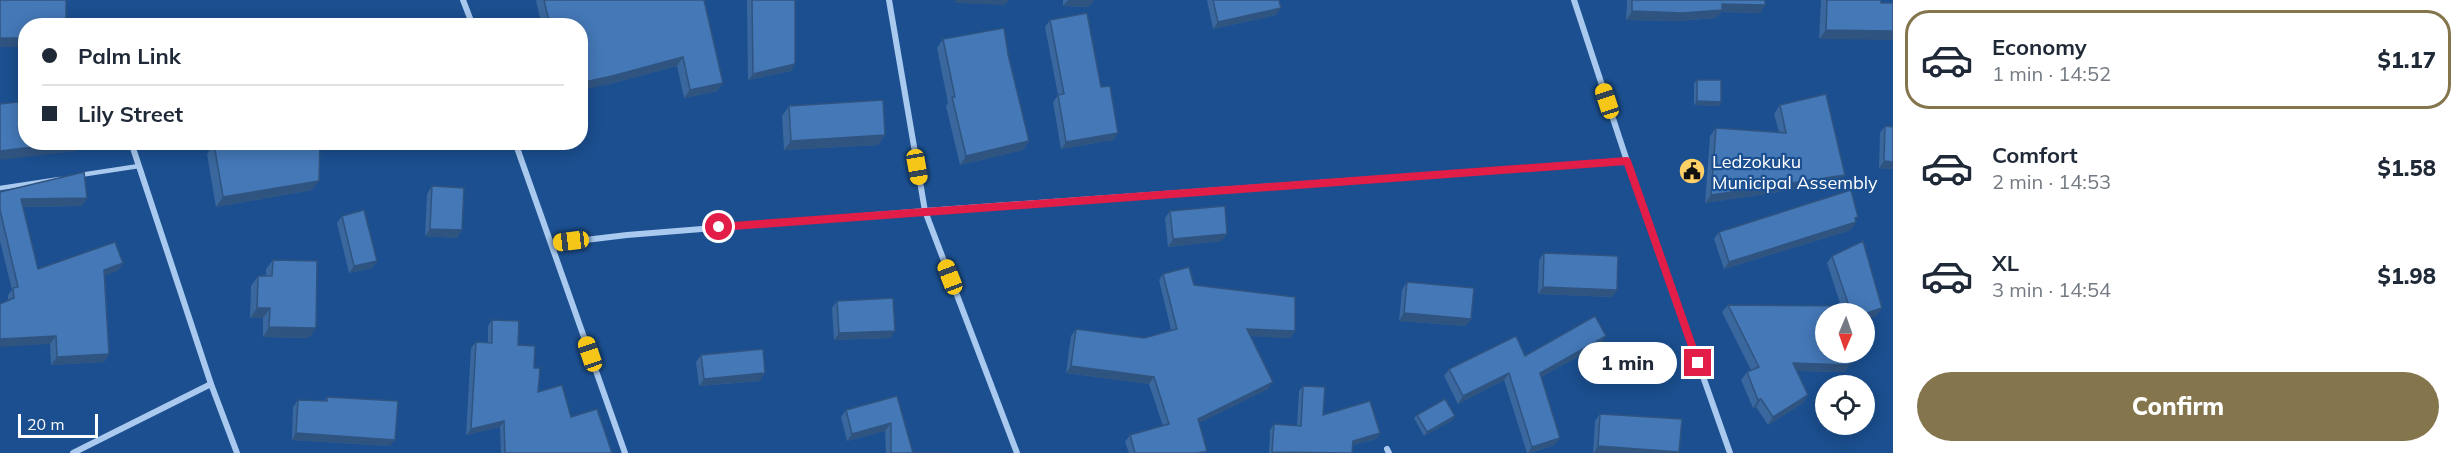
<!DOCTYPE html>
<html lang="en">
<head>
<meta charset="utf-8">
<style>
  :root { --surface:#fff; --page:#f2f2f3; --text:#1f2937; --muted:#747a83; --line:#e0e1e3; --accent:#84754c }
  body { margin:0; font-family:Mulish,sans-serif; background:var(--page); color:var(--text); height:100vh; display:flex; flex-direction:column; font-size:22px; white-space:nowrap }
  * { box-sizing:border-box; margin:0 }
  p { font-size:20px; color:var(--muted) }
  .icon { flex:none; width:33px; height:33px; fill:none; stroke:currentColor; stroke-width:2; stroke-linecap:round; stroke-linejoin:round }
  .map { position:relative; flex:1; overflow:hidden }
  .side { display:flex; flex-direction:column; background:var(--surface); width:570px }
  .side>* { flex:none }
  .guide { position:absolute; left:18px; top:18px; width:570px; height:132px; border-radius:24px; box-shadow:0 3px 15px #0003; display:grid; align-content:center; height:132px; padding:0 24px; background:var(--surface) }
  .needle { width:39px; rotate:182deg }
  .controls { position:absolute; left:1815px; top:303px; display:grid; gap:12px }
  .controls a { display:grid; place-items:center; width:60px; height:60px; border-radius:50%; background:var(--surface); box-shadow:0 3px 15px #0003; font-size:30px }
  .scale { position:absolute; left:18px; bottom:15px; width:80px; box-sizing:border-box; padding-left:6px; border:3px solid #fff; border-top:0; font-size:16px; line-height:21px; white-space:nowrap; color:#fff; -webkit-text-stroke:4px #1b4f8f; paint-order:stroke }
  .end { position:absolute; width:27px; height:27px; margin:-14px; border:8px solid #e11d48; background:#fff; box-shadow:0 0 0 3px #fff }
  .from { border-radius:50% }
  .bubble { position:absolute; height:42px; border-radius:21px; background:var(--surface); box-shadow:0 3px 15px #0003; font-size:20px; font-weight:800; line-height:42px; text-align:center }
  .car { position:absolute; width:18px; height:36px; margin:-18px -9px; border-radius:8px; box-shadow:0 0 4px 2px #0007; background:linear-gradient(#f5c518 24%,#345 0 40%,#f5c518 0 76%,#345 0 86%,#f5c518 0) }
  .guide b { display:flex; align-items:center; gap:21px; height:57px; font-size:22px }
  .guide b+b { border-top:2px solid var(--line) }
  .guide i { width:15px; height:15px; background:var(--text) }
  ul { padding:10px 0 0; list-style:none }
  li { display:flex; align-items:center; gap:18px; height:99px; margin:0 12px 9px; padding:0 12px; border:3px solid transparent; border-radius:24px }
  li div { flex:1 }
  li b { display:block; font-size:22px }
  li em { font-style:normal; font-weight:800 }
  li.on { border-color:var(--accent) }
  li>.icon { width:54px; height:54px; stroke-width:1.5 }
  .action { display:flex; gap:12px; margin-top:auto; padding:12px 24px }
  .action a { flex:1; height:69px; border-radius:36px; background:var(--accent); color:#fff; font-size:24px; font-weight:800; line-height:69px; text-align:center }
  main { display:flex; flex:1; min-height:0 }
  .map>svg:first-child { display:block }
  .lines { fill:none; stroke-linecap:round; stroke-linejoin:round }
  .service { stroke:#a9c9ee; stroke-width:4.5 }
  .minor { stroke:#a9c9ee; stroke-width:6 }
  .wall { fill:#3a679d }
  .shaded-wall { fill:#305480 }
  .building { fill:#4478b7; stroke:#305480; stroke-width:1.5 }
  .route { stroke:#e11d48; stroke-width:8 }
  .labels { text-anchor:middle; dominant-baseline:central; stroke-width:4.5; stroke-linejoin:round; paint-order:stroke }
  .poi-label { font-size:18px; fill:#fff; stroke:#1b4f8f; text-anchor:start }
</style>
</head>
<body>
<main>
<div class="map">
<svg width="1893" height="453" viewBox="0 0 1893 453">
  <rect width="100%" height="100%" fill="#1b4f8f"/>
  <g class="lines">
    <!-- service -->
    <g class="service">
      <polyline points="80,175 139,166"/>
      <polyline points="0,188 60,179"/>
    </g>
    <!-- minor -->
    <g class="minor">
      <polyline points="463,0 473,26"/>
      <polyline points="889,0 925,211 1017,453"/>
      <polyline points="1574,0 1627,161 1730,453"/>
      <polyline points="131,142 211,384 237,453"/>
      <polyline points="515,142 625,453"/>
      <polyline points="552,244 627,235 925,211 1627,161"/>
      <polyline points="1387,449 1389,453"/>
      <polyline points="73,453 211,384"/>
    </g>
  </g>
  <!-- wall -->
  <g class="wall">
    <polygon points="537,0 704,0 723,83 717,91 684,98 677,66 606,85 580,26 542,26 536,1"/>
    <polygon points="747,0 795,0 795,64 791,71 748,80"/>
    <polygon points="1063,0 1094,0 1089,7 1063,6"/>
    <polygon points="1207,0 1279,0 1276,15 1213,29"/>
    <polygon points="1627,0 1765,0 1765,5 1760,13 1721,12 1716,18 1678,21 1626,20"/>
    <polygon points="1821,0 1881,0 1819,39"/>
    <polygon points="1050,20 1101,87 1118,133 1113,140 1061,149 1053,102 1058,95 1045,27"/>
    <polygon points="943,39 1008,54 1029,141 1023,150 960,165 946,106 948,103 937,48"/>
    <polygon points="1697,80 1721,102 1718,106 1694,105 1694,83"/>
    <polygon points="1780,105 1845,175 1839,183 1705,203 1710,136 1716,128 1779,132 1774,114"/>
    <polygon points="789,106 885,135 878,145 784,150 782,116"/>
    <polygon points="1885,126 1893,169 1879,168 1880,133"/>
    <polygon points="214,144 312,190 216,207 207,154"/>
    <polygon points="432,186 462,230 457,238 425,236 427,194"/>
    <polygon points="0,192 82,206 23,207 38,269 123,263 117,271 105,275 109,354 104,362 51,365 50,344 8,300 8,295 12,290 0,241"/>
    <polygon points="1170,211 1222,241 1168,247 1165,218"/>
    <polygon points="342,216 377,261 372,268 349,273 337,223"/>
    <polygon points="1856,220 1851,230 1724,269 1714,239 1719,232"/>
    <polygon points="1544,253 1617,290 1612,297 1538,294 1539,260"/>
    <polygon points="1832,256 1876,316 1864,320 1864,314 1826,314 1849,365 1844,372 1797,371 1808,395 1803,403 1768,425 1756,407 1753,408 1741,380 1747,372 1751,370 1722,312 1728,305 1841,306 1827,263"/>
    <polygon points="273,260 309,338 263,337 263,318 250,318 251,286 258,276 266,276 266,269"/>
    <polygon points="1163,274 1194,285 1295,331 1290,338 1250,336 1268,389 1199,423 1205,453 1129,453 1125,442 1130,435 1163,426 1149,384 1066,373 1071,336 1076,329 1144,338 1171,330 1159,280"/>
    <polygon points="1407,282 1466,326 1399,321 1402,290"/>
    <polygon points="837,301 890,338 834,340 832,308"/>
    <polygon points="492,320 518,345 534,368 538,392 571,417 612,453 501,453 500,427 466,435 471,348 476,342 488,343 488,326"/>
    <polygon points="1601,344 1541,377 1555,445 1530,453 1527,453 1504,380 1458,404 1444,376 1449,369"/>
    <polygon points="701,355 760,381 699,386 696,362"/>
    <polygon points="1303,386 1323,415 1380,433 1376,439 1353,445 1352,453 1269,453 1270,430 1274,424 1297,426 1299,391"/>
    <polygon points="897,396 913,453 951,453 886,453 885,431 847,441 841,417 846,410"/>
    <polygon points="327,397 390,446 292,440 293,407 298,400 324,401"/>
    <polygon points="1600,414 1679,452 1678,453 1593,453 1595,421"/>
    <polygon points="1417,415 1455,416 1453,420 1424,436 1414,418"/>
  </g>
  <!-- shaded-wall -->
  <g class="shaded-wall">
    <polygon points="956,0 1009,0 1005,5 954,3"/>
    <polygon points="1068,0 1094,0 1089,7 1063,6"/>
    <polygon points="1722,4 1765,5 1760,13 1721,12 1716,18 1678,21 1626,20 1632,11"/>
    <polygon points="1281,8 1276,15 1213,29 1218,22"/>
    <polygon points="1826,30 1893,31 1893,40 1819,39"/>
    <rect x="0" y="38" width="26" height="9"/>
    <polygon points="683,57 677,66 606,85 580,90 580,83"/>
    <polygon points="795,64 791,71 748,80 753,74"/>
    <polygon points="723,83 717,91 684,98 690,90"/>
    <polygon points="1697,101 1721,102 1718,106 1694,105"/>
    <polygon points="1118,133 1113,140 1061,149 1066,142"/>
    <polygon points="885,135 878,145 784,150 791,141"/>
    <polygon points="1029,141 1023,150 960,165 966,156"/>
    <polygon points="75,142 82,142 76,151 0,160 0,151"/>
    <polygon points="1884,161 1893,162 1893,169 1879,168"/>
    <polygon points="1845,175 1839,183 1705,203 1711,195"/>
    <polygon points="319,181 312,190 216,207 223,197"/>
    <polygon points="87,198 82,206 16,207 21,199"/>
    <polygon points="1858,217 1853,223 1856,222 1851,230 1724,269 1729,262"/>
    <polygon points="430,229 462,230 457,238 425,236"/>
    <polygon points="1227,234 1222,241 1168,247 1173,239"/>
    <polygon points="377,261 372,268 349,273 354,266"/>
    <polygon points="123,263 117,271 99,278 104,270"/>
    <polygon points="1543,287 1617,290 1612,297 1538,294"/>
    <polygon points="257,308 270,308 263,318 250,318"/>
    <polygon points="1882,308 1876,316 1864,320 1864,314"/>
    <polygon points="1404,313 1471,319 1466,326 1399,321"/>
    <polygon points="269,327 316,328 309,338 263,337"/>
    <polygon points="1247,329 1295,331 1290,338 1242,336"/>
    <polygon points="895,331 890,338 834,340 839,333"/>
    <polygon points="56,336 50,344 0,347 0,339"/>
    <polygon points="1606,336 1601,344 1534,381 1540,373"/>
    <polygon points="109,354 104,362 51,365 57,357"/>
    <polygon points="1793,363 1849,365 1844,372 1787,371"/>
    <polygon points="1071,366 1154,377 1149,384 1066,373"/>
    <polygon points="765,373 760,381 699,386 704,379"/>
    <polygon points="1509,373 1504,380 1458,404 1463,396"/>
    <polygon points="1273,382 1268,389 1193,426 1198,419"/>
    <polygon points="1808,395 1803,403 1768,425 1773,417"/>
    <polygon points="1761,399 1756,407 1753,408 1758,400"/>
    <polygon points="1455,416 1453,420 1424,436 1427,432"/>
    <polygon points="504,421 500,427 466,435 471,429"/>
    <polygon points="891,423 885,431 847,441 852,434"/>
    <polygon points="296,433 395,440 390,446 292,440"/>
    <polygon points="1380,433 1376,439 1349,446 1353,441"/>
    <polygon points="1560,438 1555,445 1528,453 1532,447"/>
    <polygon points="1598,446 1679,452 1678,453 1594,453"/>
  </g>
  <!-- building -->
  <g class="building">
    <polygon points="0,0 66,0 66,26 26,26 26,38 0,38"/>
    <polygon points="544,0 704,0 723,83 690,90 683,57 612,76 580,83 580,26 550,26"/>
    <polygon points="752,0 795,0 795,64 753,74"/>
    <polygon points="1213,0 1279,0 1281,8 1218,22"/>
    <polygon points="1632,0 1765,0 1765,5 1722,4 1722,10 1683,13 1632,11"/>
    <polygon points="1827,0 1881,0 1881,3 1893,3 1893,31 1826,30"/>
    <polygon points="1087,13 1101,87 1110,86 1118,133 1066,142 1058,95 1064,94 1050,20"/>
    <polygon points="1004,28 1008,54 1029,141 966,156 952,97 955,97 943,39"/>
    <polygon points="1697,80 1721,80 1721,102 1697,101"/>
    <polygon points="1826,94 1845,175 1711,195 1716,128 1786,133 1780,105"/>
    <polygon points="883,100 885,135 791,141 789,106"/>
    <polygon points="26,101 26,142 75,142 0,151 0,104"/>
    <polygon points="1885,126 1893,127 1893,162 1884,161"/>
    <polygon points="226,142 320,142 319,181 223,197 214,144"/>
    <polygon points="84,172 87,198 21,199 38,269 115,242 123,263 104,270 109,354 57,357 56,336 0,339 0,304 14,298 13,288 18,287 0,210 0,192"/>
    <polygon points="432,186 464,188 462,230 430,229"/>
    <polygon points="1851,190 1858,217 1855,218 1856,222 1729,262 1719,232"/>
    <polygon points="1225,206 1227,234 1173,239 1170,211"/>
    <polygon points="364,210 377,261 354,266 342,216"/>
    <polygon points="1863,241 1882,308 1864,314 1851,314 1850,311 1850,314 1826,314 1826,352 1849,352 1849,365 1793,363 1808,395 1773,417 1761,399 1758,400 1747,372 1759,367 1728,305 1849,306 1832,256"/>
    <polygon points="1544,253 1618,256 1617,290 1543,287"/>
    <polygon points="273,260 317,261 316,328 269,327 270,308 257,308 258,276 272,276"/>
    <polygon points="1189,267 1194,285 1295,297 1295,331 1247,329 1273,382 1198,419 1207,451 1198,453 1135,453 1130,435 1169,424 1154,377 1071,366 1076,329 1144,338 1177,329 1163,274"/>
    <polygon points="1407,282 1474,288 1471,319 1404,313"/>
    <polygon points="893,298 895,331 839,333 837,301"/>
    <polygon points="1595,316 1606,336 1540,373 1560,438 1532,447 1509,373 1463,396 1449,369 1516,336 1525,356"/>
    <polygon points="492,320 519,321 518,345 535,346 534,368 540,368 538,392 562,385 571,417 597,409 612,453 505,453 504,421 471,429 476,342 492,343"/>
    <polygon points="763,349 765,373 704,379 701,355"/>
    <polygon points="1303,386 1325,387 1323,415 1370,401 1380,433 1353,441 1352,453 1272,452 1274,424 1301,426"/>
    <polygon points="897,396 913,453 951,453 891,453 891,423 852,434 846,410"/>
    <polygon points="327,397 398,401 395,440 296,433 298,400 327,401"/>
    <polygon points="1445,399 1455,416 1427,432 1417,415"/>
    <polygon points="1600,414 1682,419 1679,452 1598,446"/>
  </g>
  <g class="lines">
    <!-- route -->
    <polyline class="route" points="719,227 1627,161 1698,363"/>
  </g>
  <!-- icons -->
  <defs>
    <symbol id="civic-disc" viewBox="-11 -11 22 22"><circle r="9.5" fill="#ffd166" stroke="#1b4f8f"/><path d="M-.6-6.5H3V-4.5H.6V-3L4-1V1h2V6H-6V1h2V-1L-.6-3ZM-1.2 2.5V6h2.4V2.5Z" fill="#111"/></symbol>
  </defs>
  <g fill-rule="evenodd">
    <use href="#civic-disc" x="1677" y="156" width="30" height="30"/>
  </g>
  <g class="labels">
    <!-- poi labels -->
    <g class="poi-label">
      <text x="1712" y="161">Ledzokuku<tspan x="1712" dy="21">Municipal Assembly</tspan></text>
    </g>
  </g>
</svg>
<div class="controls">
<a><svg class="needle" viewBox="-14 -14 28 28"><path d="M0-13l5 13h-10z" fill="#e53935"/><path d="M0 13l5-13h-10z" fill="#747a83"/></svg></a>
<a><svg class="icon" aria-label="locate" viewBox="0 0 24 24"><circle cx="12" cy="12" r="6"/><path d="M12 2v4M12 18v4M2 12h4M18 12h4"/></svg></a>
</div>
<div class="scale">20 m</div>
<i class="end from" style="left:719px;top:227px"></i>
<i class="end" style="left:1698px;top:363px"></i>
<div class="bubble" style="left:1578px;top:342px;width:99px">1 min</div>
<i class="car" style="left:1607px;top:101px;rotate:342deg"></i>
<i class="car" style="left:917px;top:167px;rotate:170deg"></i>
<i class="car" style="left:571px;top:241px;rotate:263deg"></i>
<i class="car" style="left:950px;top:277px;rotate:339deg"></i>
<i class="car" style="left:590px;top:354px;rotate:341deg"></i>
<div class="guide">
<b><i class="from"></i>Palm Link</b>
<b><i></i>Lily Street</b>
</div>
</div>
<section class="side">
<ul>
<li class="on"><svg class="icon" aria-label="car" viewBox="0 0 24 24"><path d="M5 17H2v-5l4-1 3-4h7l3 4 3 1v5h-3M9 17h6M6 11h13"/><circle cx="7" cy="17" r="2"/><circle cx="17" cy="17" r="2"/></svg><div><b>Economy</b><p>1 min · 14:52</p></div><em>$1.17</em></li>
<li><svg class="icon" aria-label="car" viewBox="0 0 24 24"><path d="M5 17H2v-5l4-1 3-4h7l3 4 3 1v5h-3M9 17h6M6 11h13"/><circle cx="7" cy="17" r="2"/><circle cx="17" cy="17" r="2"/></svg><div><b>Comfort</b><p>2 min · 14:53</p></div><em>$1.58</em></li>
<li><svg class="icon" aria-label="car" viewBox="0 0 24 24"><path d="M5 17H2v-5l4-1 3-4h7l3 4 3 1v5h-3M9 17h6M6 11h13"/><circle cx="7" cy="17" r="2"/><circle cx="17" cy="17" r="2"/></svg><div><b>XL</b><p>3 min · 14:54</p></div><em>$1.98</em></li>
</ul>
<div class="action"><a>Confirm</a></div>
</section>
</main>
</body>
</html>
